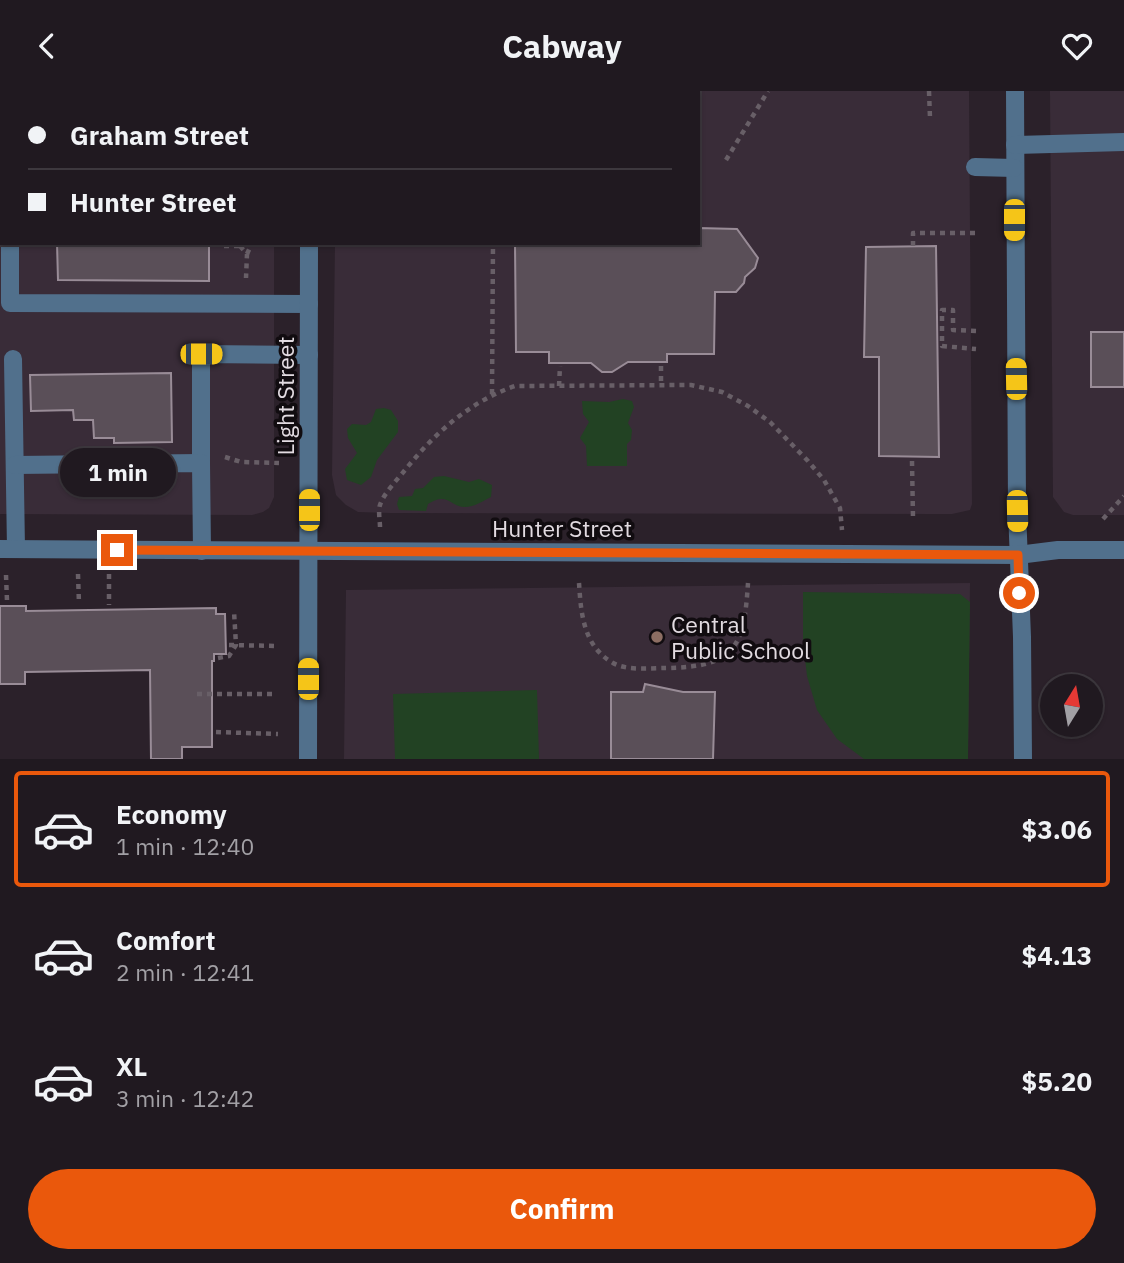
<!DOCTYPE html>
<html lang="en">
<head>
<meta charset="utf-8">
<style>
  :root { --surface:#201920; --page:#282229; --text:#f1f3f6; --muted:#a2a0a5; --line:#3d383e; --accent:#ea580c }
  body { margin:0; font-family:"IBM Plex Sans",sans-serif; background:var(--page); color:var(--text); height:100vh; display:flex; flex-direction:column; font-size:26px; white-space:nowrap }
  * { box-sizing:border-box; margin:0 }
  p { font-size:23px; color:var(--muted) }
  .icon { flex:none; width:38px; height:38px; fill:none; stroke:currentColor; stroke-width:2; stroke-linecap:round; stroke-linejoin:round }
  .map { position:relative; height:668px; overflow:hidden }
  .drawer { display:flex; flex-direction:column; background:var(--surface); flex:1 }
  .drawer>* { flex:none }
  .guide { position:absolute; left:0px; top:0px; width:700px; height:154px; box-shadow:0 2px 5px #0004,0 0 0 2px var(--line); display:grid; align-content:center; height:154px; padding:0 28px; background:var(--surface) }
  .needle { width:46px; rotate:11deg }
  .buttons { position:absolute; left:1040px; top:583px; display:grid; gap:14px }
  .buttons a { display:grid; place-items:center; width:63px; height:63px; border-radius:50%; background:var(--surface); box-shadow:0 2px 5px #0004,0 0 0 2px var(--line); font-size:35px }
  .end { position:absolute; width:32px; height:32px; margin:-16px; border:9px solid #ea580c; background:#fff; box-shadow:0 0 0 4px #fff }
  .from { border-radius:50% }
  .bubble { position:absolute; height:49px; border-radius:24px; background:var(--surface); box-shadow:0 2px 5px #0004,0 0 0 2px var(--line); font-size:23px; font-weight:700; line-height:49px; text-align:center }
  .car { position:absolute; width:21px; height:42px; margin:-21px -10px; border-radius:9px; box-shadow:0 0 5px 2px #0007; background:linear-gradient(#f5c518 24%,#345 0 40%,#f5c518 0 76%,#345 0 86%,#f5c518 0) }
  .guide b { display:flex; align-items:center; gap:24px; height:66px; font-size:26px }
  .guide b+b { border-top:2px solid var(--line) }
  .guide i { width:18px; height:18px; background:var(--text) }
  ul { padding:12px 0 0; list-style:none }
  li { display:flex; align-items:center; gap:21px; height:116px; margin:0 14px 10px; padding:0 14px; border:4px solid transparent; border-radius:7px }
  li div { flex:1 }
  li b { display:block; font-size:26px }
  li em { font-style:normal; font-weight:700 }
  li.selected { border-color:var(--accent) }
  li>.icon { width:63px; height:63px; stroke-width:1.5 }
  .cta { display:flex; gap:14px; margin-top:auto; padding:14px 28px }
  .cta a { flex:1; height:80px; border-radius:42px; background:var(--accent); color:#fff; font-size:28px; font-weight:700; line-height:80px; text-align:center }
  header { display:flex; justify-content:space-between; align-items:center; height:91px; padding:0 28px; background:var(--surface); font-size:32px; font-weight:700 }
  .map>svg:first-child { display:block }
  .built { fill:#392c38 }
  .green { fill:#224223 }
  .building { fill:#5a4f58; stroke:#998c97; stroke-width:2 }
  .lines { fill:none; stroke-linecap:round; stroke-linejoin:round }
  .path { stroke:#685f67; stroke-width:4.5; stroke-dasharray:5 5; stroke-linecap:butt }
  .minor { stroke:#51708c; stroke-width:18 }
  .route { stroke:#ea580c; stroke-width:9 }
  .education-dot { fill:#8d6e63; stroke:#110c10; stroke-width:2.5 }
  .labels { text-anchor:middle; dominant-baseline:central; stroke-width:7; stroke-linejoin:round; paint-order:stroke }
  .street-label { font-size:23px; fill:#e2dbe1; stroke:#110c10 }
  .poi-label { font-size:23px; fill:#e2dbe1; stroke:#110c10; text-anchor:start }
</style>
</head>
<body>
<header><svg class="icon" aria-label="back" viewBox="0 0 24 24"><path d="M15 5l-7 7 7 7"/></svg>Cabway<svg class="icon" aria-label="heart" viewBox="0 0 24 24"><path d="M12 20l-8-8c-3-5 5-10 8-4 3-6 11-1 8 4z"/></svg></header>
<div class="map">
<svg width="1124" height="668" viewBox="0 0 1124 668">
  <rect width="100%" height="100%" fill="#2b212a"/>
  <!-- built -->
  <g class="built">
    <polygon points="0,0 275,0 2,2 2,152 274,152 274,406 269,417 263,421 252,424 0,423"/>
    <polygon points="335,0 969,0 972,413 970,419 952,423 390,422 358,421 346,414 336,404 332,384 335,152 698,152 698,2"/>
    <polygon points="1050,0 1124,0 1124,424 1073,424 1064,421 1053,406"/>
    <polygon points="970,492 968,668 344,668 346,499"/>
  </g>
  <!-- green -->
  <g class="green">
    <polygon points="623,308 632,310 634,316 628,332 632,339 631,349 627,353 627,375 587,375 586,355 580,347 589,331 583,323 582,310 609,311"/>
    <polygon points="384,317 391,319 398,330 398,341 377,369 371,386 361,394 347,389 345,378 357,362 348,347 347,338 352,333 366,334 371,331 376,318"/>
    <path d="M444 385 469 391 479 388 492 394 491 406C483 410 474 416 465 416 450 416 448 400 428 413L426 420 399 419 397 413 399 406 412 405 415 398 423 397 434 386Z"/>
    <polygon points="803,501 960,503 970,511 968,668 864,668 837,648 817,619 807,585 803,550"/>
    <polygon points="537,599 539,668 395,668 393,603"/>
  </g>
  <!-- building -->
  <g class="building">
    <polygon points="698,137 737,138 758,167 755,177 745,186 744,192 736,201 715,201 714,263 667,263 667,271 628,271 612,281 602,281 591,272 549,272 549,261 516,261 515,152 698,152"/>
    <polygon points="57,152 209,152 209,190 58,189"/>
    <polygon points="936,155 939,366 879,365 879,266 864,266 866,156"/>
    <rect x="1091" y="241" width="33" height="55"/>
    <polygon points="171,282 172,351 114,352 114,347 94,347 93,329 74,329 73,319 31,320 30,284"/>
    <polygon points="0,515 26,515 26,520 216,517 216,523 225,523 226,563 214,563 214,570 212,570 212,656 182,656 182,668 151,668 150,579 25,581 25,593 0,593"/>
    <polygon points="645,593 683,601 715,601 713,668 611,668 611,601 643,601"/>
  </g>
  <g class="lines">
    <!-- path -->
    <g class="path">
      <polyline points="929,0 930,27"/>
      <polyline points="213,2 213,0"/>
      <polyline points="726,69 768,0"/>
      <polyline points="224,155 240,155 240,153"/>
      <polyline points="240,155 247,163 246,187"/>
      <polyline points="913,155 913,142 975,142"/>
      <polyline points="247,163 252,152"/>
      <polyline points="976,240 953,239 953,219 942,219 942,255 976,258"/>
      <polyline points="661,275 661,294"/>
      <polyline points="559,295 560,275"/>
      <polyline points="492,303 493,152"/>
      <polyline points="225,366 241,371 279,372"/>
      <polyline points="912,370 913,427"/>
      <polyline points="1103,428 1124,405"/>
      <path d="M380 436C380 430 378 420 380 414 384 402 397 389 405 379 435 342 469 311 515 295L691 294 722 301 748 315 770 331 808 370 824 389 840 417 842 439"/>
      <polyline points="78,483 79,513"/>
      <polyline points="109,483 109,514"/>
      <polyline points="6,484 7,510"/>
      <path d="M579 492C581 522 583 555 613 572 627 580 650 577 666 577 735 576 744 557 748 492"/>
      <polyline points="229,554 278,555"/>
      <polyline points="218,567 229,565 236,554 234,520"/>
      <polyline points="197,603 277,603"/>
      <polyline points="216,641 278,643"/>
    </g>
    <!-- minor -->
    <g class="minor">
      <polyline points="310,0 310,2"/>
      <polyline points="1015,0 1017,420 1022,546 1023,668"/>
      <polyline points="0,38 2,38"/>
      <polyline points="1015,54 1124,51"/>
      <polyline points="975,76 1014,77"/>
      <polyline points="10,152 10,212 309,213"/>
      <polyline points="13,268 16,458"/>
      <polyline points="201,372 201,263 309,264"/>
      <polyline points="15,374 201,372 202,460"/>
      <polyline points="0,458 1018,464 1058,459 1124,459"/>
      <polyline points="308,668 309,152"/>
    </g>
  </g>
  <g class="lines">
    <!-- route -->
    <polyline class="route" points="117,459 1018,464 1019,502"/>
  </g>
  <!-- markers -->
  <circle class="education-dot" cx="657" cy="546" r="7"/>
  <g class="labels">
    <!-- street labels -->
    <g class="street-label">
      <text transform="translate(285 305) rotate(-90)">Light Street</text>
      <text x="562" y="437">Hunter Street</text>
    </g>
    <!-- poi labels -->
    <g class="poi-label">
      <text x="671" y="533">Central<tspan x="671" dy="26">Public School</tspan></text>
    </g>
  </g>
</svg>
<div class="buttons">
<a><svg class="needle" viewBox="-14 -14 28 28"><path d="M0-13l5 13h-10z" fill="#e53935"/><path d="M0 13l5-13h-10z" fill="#a2a0a5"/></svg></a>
</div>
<i class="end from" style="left:1019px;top:502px"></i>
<i class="end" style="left:117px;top:459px"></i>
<div class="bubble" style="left:60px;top:357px;width:116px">1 min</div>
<i class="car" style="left:1014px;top:129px;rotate:180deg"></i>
<i class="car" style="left:201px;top:263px;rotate:90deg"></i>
<i class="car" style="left:1016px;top:288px;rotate:359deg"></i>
<i class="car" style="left:309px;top:419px;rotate:0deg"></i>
<i class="car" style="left:1017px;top:420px;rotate:179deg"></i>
<i class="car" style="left:308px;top:588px;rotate:0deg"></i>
<div class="guide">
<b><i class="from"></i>Graham Street</b>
<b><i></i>Hunter Street</b>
</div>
</div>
<section class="drawer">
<ul>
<li class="selected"><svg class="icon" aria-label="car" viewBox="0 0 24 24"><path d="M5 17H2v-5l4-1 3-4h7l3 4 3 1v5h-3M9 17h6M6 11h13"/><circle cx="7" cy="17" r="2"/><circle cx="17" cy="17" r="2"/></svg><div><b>Economy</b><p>1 min · 12:40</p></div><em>$3.06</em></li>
<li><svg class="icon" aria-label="car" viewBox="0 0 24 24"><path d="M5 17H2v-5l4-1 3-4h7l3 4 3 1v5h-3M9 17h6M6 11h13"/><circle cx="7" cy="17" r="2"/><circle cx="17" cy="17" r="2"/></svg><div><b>Comfort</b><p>2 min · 12:41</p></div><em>$4.13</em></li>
<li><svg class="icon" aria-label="car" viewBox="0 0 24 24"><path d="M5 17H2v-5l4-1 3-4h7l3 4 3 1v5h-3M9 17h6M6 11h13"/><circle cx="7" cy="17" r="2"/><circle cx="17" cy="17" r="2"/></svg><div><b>XL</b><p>3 min · 12:42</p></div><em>$5.20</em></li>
</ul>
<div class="cta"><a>Confirm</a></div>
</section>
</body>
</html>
